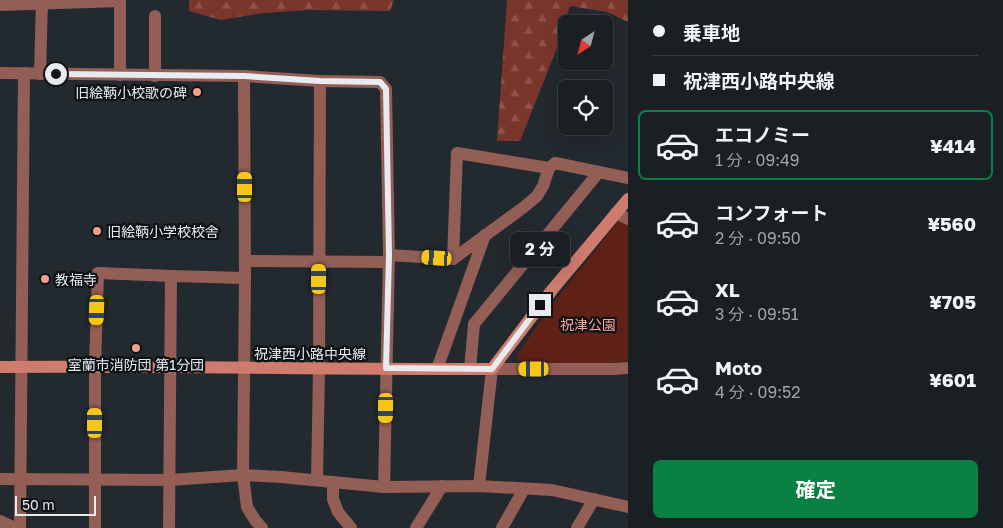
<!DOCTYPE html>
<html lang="ja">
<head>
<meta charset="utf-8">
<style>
  :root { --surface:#1a1f23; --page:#23272b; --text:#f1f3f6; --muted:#9fa2a6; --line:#383d41; --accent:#0b8043 }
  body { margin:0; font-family:"Golos Text","Noto Sans JP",sans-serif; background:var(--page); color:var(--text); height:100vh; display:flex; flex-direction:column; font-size:19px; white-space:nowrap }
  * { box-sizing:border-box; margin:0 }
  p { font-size:16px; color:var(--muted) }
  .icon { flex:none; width:28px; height:28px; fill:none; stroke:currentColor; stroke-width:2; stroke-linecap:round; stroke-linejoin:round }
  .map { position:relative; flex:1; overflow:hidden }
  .sheet { display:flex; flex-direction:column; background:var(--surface); width:375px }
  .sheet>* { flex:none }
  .banner { display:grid; align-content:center; height:110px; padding:0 25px; background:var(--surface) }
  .needle { width:32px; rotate:216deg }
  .controls { position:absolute; left:558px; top:15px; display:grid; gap:10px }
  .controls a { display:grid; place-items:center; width:55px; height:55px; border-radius:8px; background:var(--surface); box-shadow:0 5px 20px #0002,0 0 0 1px var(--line); font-size:25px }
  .scale { position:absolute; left:15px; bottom:12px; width:81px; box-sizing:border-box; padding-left:5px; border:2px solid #e7ebef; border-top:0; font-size:14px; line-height:18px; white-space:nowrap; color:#e7ebef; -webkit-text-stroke:4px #0e1214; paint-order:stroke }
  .end { position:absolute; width:22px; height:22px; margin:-11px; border:6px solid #e7ebef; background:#111; box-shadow:0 0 0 2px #111 }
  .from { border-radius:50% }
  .bubble { position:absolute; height:35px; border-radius:8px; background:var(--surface); box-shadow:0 5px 20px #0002,0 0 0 1px var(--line); font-size:16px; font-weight:700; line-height:35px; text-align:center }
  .car { position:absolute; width:15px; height:30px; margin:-15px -8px; border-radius:6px; box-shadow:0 0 4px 1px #0007; background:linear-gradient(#f5c518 24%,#345 0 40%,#f5c518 0 76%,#345 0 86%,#f5c518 0) }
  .banner b { display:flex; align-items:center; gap:18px; height:48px; font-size:19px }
  .banner b+b { border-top:1px solid var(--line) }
  .banner i { width:12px; height:12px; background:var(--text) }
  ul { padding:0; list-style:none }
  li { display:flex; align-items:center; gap:15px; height:70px; margin:0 10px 8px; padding:0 15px; border:2px solid transparent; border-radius:8px }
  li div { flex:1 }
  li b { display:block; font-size:19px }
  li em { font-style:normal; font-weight:700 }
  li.on { border-color:var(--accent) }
  li>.icon { width:45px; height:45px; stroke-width:1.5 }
  .button { display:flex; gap:10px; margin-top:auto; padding:10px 25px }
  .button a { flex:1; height:58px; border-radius:8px; background:var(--accent); color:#fff; font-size:20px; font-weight:700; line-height:58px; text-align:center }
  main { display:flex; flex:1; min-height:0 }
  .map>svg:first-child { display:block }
  .forest { fill:url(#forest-firs) }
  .park { fill:#5f2018 }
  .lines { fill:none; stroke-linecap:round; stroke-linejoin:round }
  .street { stroke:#935e55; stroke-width:12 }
  .secondary { stroke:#cf7b6d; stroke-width:12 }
  .route { stroke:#e7ebef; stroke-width:6 }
  .poi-dot { fill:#f59d8e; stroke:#0e1214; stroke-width:2 }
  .labels { text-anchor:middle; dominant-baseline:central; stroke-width:4.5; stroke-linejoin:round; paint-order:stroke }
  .poi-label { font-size:14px; fill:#e7ebef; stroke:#0e1214; text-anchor:start }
  .park-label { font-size:14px; fill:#f9a597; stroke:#0e1214 }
  .street-label { font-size:14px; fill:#e7ebef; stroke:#0e1214 }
</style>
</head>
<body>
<main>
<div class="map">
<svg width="628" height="528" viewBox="0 0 628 528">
  <defs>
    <pattern id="forest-firs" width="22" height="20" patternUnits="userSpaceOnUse" patternTransform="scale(1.25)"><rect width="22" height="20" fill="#7b362c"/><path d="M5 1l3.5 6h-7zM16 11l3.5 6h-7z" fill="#8e534b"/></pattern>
  </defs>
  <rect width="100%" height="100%" fill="#22292f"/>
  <!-- forest -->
  <g class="forest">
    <polygon points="189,0 394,0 390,11 308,10 263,13 221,20 189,11"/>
    <polygon points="507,0 628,0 628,22 607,12 570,6 557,48 520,141 497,141"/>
  </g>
  <!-- park -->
  <polygon class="park" points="621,218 628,222 628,361 590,365 517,361 518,354 549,308"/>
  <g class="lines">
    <!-- street -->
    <g class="street">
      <polyline points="0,5 120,1 120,75"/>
      <polyline points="0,73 244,76 320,81 380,82 386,89 389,255 384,487"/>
      <polyline points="40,74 42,0"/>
      <polyline points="155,76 155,16"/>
      <polyline points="244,76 245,278 243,475 247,507 255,520 262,528"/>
      <polyline points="616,213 628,219"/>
      <polyline points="389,255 453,259 524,207 537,196 543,186 549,168 555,163 628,178"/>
      <polyline points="453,259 457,153 549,168"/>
      <polyline points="245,261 389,262"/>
      <polyline points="437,369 485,235"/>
      <polyline points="470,369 474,324 599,172"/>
      <polyline points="0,479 169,480 243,475 281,477 384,487 479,486 552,490 628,507"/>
      <polyline points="317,480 319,368 320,81"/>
      <polyline points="333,482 333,499 338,512 351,528"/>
      <polyline points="479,486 492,369 614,369 628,368"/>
      <polyline points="0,521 15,528"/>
      <polyline points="20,528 24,73"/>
      <polyline points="95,528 95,367 98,273 171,276 245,278"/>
      <polyline points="169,528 171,276"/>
      <polyline points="416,528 442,486"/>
      <polyline points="502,528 524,489"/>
      <polyline points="577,528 594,499"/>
    </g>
    <!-- secondary -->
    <path class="secondary" d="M0 367C164 366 328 369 492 369L552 290 628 199"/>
  </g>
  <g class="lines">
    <!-- route -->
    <polyline class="route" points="56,74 244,76 320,81 380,82 386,89 389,255 386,368 492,369 540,305"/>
  </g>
  <!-- markers -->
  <g class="poi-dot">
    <circle cx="197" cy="92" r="5"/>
    <circle cx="97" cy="231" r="5"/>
    <circle cx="45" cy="279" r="5"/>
    <circle cx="136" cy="348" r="5"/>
  </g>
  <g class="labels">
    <!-- poi labels -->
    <g class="poi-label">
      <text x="187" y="92" text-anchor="end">旧絵鞆小校歌の碑</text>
      <text x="107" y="231">旧絵鞆小学校校舎</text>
      <text x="55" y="279">教福寺</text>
      <text x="136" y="364" text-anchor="middle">室蘭市消防団 第1分団</text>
    </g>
    <!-- park labels -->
    <g class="park-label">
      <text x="588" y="324">祝津公園</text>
    </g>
    <!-- street labels -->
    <g class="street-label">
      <text x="310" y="353">祝津西小路中央線</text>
    </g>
  </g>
</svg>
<div class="controls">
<a><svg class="needle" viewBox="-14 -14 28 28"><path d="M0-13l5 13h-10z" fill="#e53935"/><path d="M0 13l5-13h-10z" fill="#9fa2a6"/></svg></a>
<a><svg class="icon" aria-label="locate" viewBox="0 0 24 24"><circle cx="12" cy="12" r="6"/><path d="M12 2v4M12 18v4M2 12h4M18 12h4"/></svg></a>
</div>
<div class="scale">50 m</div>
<i class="end from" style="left:56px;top:74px"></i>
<i class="end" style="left:540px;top:305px"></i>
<div class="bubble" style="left:510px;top:232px;width:60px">2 分</div>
<i class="car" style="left:245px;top:187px;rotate:0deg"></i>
<i class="car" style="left:437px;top:258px;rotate:274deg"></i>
<i class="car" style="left:319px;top:279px;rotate:0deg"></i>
<i class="car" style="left:97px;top:310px;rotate:182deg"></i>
<i class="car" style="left:534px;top:369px;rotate:270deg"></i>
<i class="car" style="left:386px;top:408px;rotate:181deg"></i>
<i class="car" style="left:95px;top:423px;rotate:0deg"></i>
</div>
<section class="sheet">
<div class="banner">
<b><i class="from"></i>乗車地</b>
<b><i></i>祝津西小路中央線</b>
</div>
<ul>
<li class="on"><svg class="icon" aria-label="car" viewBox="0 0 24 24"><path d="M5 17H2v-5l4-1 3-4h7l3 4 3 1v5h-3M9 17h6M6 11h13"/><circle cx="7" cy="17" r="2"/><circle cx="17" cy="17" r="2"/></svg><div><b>エコノミー</b><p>1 分 · 09:49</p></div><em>¥414</em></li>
<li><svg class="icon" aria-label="car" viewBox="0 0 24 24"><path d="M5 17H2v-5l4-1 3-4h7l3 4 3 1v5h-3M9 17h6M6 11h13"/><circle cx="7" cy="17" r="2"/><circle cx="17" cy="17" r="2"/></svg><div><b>コンフォート</b><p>2 分 · 09:50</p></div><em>¥560</em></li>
<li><svg class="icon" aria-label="car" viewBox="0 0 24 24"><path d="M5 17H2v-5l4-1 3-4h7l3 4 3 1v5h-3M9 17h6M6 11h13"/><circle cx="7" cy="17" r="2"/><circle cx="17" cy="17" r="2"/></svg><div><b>XL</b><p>3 分 · 09:51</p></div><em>¥705</em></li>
<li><svg class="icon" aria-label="car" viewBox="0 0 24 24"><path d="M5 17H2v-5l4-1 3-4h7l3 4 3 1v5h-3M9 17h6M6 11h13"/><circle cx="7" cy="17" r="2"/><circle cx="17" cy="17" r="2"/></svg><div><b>Moto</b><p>4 分 · 09:52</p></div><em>¥601</em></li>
</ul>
<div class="button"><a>確定</a></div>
</section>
</main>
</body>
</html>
